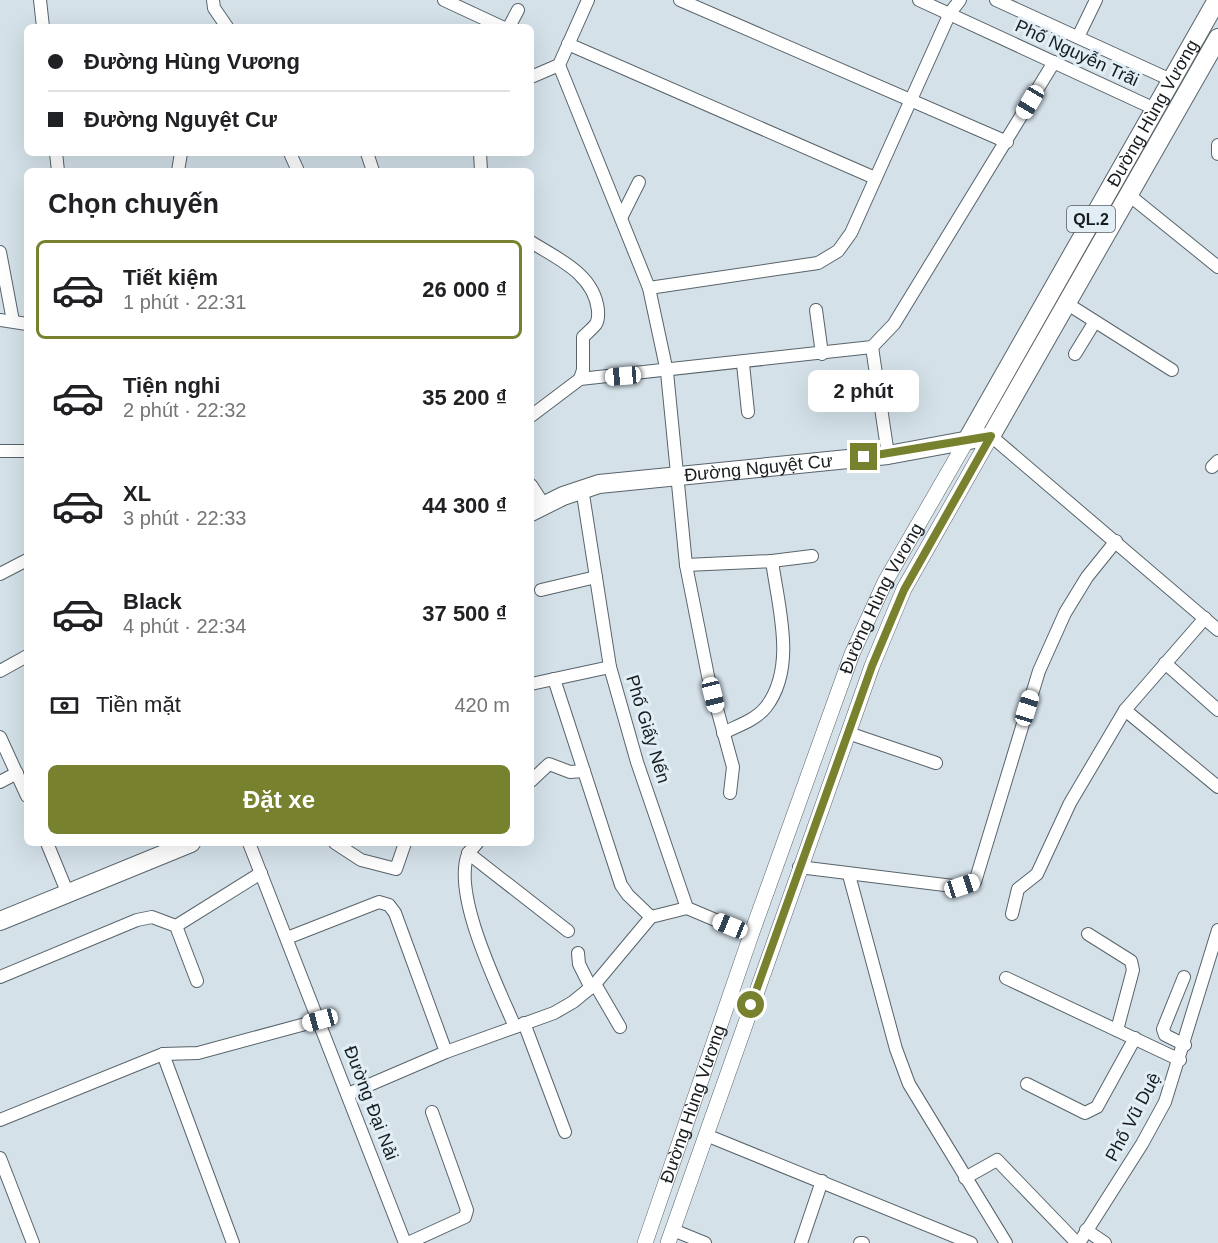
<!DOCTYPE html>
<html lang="vi">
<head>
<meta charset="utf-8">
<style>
  :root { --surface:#fff; --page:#f6f6f6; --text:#202124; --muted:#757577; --line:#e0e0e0; --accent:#78812d }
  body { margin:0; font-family:Helvetica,sans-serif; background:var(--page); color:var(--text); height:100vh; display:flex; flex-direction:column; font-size:22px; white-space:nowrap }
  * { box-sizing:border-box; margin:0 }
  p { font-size:20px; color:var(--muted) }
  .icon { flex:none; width:33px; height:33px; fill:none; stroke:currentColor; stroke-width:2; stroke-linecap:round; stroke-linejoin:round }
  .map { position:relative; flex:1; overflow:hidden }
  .details { position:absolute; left:24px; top:168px; width:510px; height:678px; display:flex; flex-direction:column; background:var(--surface); border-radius:9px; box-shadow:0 6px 24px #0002 }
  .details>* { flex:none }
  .top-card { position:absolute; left:24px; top:24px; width:510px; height:132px; border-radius:9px; box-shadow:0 6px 24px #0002; display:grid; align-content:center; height:132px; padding:0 24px; background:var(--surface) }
  .end { position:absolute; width:27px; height:27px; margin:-14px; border:8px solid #78812d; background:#fff; box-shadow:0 0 0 3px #fff }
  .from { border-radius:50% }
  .bubble { position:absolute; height:42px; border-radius:9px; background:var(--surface); box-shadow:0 6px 24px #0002; font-size:20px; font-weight:700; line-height:42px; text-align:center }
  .car { position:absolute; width:18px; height:36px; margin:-18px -9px; border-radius:8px; box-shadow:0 0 4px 2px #0007; background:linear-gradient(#fff 24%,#345 0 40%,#fff 0 76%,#345 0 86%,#fff 0) }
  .top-card b { display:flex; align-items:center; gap:21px; height:57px; font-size:22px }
  .top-card b+b { border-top:2px solid var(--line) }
  .top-card i { width:15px; height:15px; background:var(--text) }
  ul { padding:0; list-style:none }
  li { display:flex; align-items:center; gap:18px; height:99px; margin:0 12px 9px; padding:0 12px; border:3px solid transparent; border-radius:9px }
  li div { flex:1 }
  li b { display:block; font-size:22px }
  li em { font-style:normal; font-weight:700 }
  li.active { border-color:var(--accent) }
  li>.icon { width:54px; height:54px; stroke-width:1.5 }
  h2 { padding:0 24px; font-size:27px; line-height:72px }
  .pay { display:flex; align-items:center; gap:15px; height:66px; padding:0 24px; font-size:22px }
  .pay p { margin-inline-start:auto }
  .primary-button { display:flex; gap:12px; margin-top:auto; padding:12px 24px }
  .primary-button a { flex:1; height:69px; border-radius:9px; background:var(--accent); color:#fff; font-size:24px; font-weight:700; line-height:69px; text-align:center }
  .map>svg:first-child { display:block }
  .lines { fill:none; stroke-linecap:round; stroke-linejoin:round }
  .minor-casing { stroke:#58646a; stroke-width:14 }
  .major-casing { stroke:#58646a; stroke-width:16 }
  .highway-casing { stroke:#58646a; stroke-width:20 }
  .minor { stroke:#fff; stroke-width:12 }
  .major { stroke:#fff; stroke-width:15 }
  .highway { stroke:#fff; stroke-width:18 }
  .route { stroke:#78812d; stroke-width:8 }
  .labels { text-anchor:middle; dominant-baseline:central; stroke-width:6; stroke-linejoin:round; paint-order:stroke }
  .shield { fill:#e1eef6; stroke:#545b60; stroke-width:1.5 }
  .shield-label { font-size:16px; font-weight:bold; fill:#171c1f }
  .street-label { font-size:18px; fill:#171c1f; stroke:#e1eef6 }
</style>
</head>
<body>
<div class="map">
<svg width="1218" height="1243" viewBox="0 0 1218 1243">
  <rect width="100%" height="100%" fill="#d4e1e9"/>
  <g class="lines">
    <defs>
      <g id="minor">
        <polyline points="40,0 43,27"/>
        <polyline points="213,0 214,8 227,27"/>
        <polyline points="444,0 502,27"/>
        <polyline points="588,0 559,65 649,288 667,372 686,565 708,676 733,767 730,793"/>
        <polyline points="680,0 1007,142"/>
        <polyline points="919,0 1155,109"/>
        <polyline points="996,0 1171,80"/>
        <polyline points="509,27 518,10"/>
        <polyline points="1078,37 1096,0"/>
        <polyline points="568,44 875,178"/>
        <polyline points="531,77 559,65"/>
        <polyline points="1218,145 1218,154"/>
        <polyline points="56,153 58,171"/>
        <polyline points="290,153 298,171"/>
        <polyline points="367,153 373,171"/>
        <polyline points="480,153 481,171"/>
        <polyline points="178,171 181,153"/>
        <polyline points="1129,195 1218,267"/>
        <polyline points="621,218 639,182"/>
        <path d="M531 242C558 259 594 274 598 310 598 315 599 319 596 324 593 328 587 333 583 337V370L580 379"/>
        <polyline points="0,252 13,321"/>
        <polyline points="649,288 818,263 838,251 851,233 950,13 960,0"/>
        <polyline points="1066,303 1172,370"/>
        <polyline points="816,310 822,354"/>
        <polyline points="0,320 27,324"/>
        <polyline points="872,347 888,455"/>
        <polyline points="1075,354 1094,323"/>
        <polyline points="743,364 748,412"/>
        <polyline points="531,416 580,379 872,347 894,324 1054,62"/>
        <polyline points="991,436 1218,630"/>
        <polyline points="0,451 27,451"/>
        <polyline points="1212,467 1218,461"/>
        <polyline points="531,485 544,505"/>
        <polyline points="582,488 610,667 637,762 687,908 751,935"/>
        <polyline points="772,561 812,556"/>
        <path d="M686 565 772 561C778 606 797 667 766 707 756 720 737 726 723 733"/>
        <polyline points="0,574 27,560"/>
        <polyline points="541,590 596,577"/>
        <polyline points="1165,663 1218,710"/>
        <polyline points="0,671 27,656"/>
        <polyline points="554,679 621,885 628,895 651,917"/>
        <polyline points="531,684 610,667"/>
        <polyline points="1125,710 1218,787"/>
        <polyline points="848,733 936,763"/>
        <polyline points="0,737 27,796"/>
        <polyline points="531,781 549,764 570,772 584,771"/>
        <polyline points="0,782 17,773"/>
        <polyline points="47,843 68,894"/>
        <polyline points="249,843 405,1243"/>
        <polyline points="335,843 361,860 396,869 405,843"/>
        <path d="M477 843C475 846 470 850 468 854 452 895 498 987 515 1027"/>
        <polyline points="468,853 568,931"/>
        <polyline points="799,867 961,887 975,882 1039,671 1065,613 1087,577 1116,541"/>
        <polyline points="849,875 896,1049 909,1084 1006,1243"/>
        <polyline points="1012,914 1018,889 1037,874 1070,803 1125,710 1205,618"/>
        <polyline points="176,926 261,873"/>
        <polyline points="1088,934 1131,961 1133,970 1117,1030"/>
        <polyline points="287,938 379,902 389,905 395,913 446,1052"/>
        <polyline points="578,953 579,964 591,988"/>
        <polyline points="0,977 137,920 152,917 176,926 197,981"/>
        <polyline points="1184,977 1163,1029 1165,1035 1185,1045"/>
        <polyline points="1006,978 1180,1060"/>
        <polyline points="595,984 620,1027"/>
        <polyline points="524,1023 565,1132"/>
        <polyline points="163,1054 233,1243"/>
        <polyline points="1027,1084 1085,1113 1097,1107 1135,1038"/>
        <polyline points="348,1094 446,1052 554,1013 573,1002 595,984 651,917 687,908"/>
        <polyline points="0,1120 163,1054 198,1053 320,1020"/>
        <polyline points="706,1135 971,1243"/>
        <polyline points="0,1158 33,1243"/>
        <polyline points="965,1178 997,1160 1077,1243"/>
        <polyline points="673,1230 705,1243"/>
        <polyline points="1086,1230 1105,1243"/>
        <polyline points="408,1243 465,1217 467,1210 432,1112"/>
        <polyline points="801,1243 822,1181"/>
        <polyline points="860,1243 863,1243"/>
        <polyline points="1079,1243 1142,1144 1165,1102 1218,930"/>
      </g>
      <g id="major">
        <path id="s1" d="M645 1243 751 935 852 654 885 582 967 440"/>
        <polyline points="668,1243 872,666 904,589 991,436"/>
      </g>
      <g id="highway">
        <path id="s2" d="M967 440 1217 0"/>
        <path id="s3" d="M531 512 563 496 599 484 888 455 991 436 1218 38"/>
        <polyline points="0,921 191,843"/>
      </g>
    </defs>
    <!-- minor casing -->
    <use href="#minor" class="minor-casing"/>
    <!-- major casing -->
    <use href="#major" class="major-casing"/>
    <!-- highway casing -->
    <use href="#highway" class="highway-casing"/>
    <!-- minor -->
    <use href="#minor" class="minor"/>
    <!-- major -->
    <use href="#major" class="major"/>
    <!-- highway -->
    <use href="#highway" class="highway"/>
  </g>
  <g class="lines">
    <!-- route -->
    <polyline class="route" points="751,1005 872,666 904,590 991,436 864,457"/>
  </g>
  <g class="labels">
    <!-- shield labels -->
    <rect class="shield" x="1067" y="206" width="48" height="26" rx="4.5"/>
    <g class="shield-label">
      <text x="1091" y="219">QL.2</text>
    </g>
    <!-- street labels -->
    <g class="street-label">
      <text transform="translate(1077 53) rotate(25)">Phố Nguyễn Trãi</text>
      <text stroke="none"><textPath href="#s2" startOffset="376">Đường Hùng Vương</textPath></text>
      <text stroke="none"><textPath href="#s3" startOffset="234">Đường Nguyệt Cư</textPath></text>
      <text stroke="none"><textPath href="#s1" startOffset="687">Đường Hùng Vương</textPath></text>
      <text transform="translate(648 729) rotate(73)">Phố Giấy Nến</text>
      <text transform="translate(371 1103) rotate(69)">Đường Đại Nải</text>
      <text stroke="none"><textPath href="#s1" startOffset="147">Đường Hùng Vương</textPath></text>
      <text transform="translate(1133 1117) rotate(-62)">Phố Vũ Duệ</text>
    </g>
  </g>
</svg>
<i class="end from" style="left:751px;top:1005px"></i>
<i class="end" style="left:864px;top:457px"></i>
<div class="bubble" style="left:808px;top:370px;width:111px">2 phút</div>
<i class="car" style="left:1030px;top:102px;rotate:211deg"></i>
<i class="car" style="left:623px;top:376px;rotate:265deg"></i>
<i class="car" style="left:713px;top:695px;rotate:166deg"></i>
<i class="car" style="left:1027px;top:708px;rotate:17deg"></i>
<i class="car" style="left:962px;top:886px;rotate:72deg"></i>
<i class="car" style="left:730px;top:926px;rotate:292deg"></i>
<i class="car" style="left:320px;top:1020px;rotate:255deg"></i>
<div class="top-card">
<b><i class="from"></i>Đường Hùng Vương</b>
<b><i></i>Đường Nguyệt Cư</b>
</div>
<section class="details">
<h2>Chọn chuyến</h2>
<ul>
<li class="active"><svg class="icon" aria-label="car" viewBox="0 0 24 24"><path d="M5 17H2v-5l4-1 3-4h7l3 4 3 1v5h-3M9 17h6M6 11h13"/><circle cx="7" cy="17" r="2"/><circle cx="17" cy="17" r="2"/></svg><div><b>Tiết kiệm</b><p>1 phút · 22:31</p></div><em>26 000 ₫</em></li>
<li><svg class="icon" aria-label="car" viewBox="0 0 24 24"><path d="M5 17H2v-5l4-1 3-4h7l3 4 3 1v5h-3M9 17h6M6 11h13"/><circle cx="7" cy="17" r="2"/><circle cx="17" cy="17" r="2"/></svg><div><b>Tiện nghi</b><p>2 phút · 22:32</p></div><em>35 200 ₫</em></li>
<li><svg class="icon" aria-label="car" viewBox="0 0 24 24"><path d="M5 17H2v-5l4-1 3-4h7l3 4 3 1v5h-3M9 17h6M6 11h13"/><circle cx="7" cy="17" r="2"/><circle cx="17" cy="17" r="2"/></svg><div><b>XL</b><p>3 phút · 22:33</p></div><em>44 300 ₫</em></li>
<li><svg class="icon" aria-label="car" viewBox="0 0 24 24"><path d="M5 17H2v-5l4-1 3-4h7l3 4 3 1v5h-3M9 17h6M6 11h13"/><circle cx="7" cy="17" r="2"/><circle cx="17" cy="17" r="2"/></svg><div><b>Black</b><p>4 phút · 22:34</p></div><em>37 500 ₫</em></li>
</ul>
<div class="pay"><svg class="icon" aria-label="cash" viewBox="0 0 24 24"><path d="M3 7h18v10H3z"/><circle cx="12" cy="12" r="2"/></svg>Tiền mặt<p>420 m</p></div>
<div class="primary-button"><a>Đặt xe</a></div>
</section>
</div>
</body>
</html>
